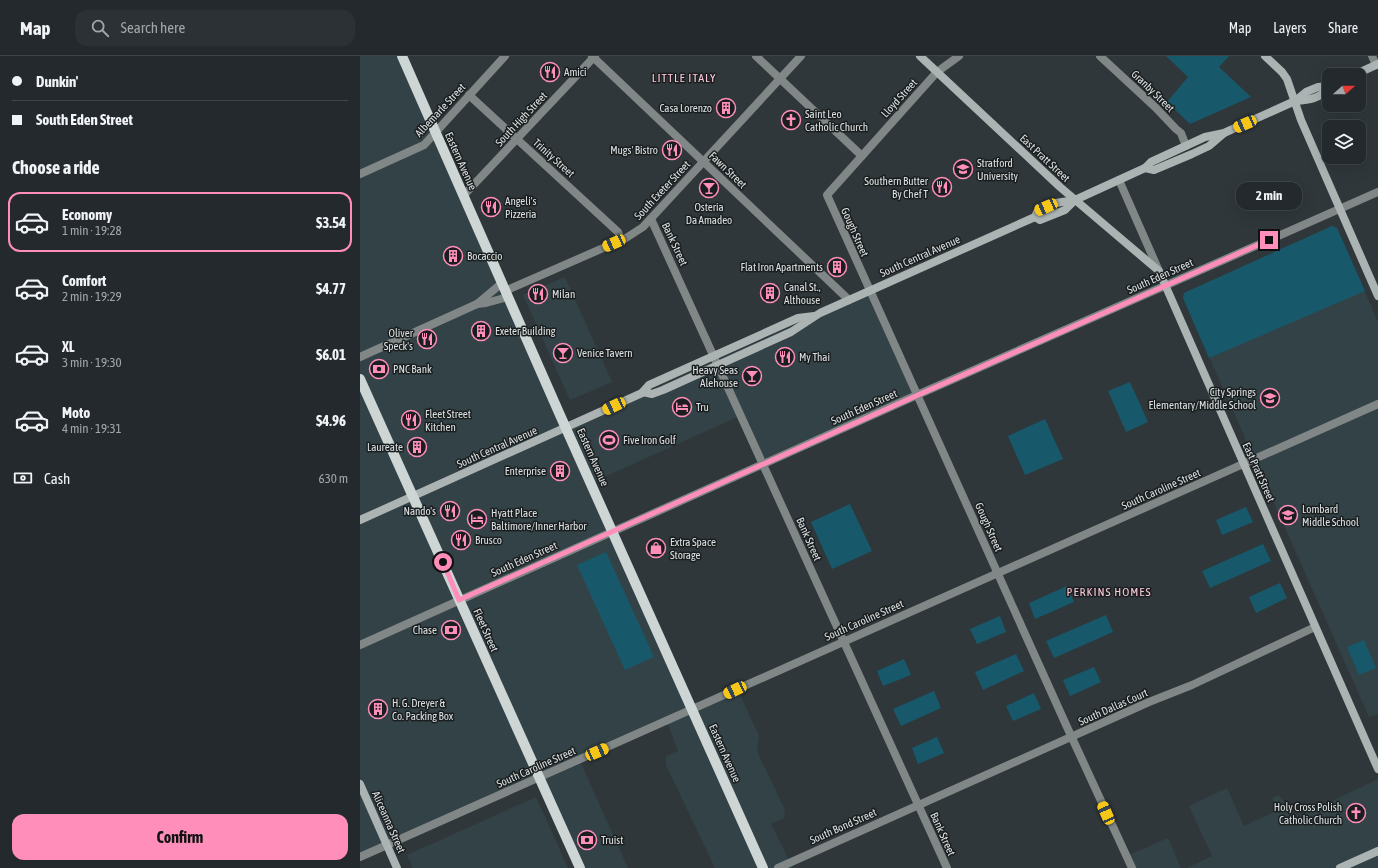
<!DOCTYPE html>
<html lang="en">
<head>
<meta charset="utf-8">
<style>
  :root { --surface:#23292c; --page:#2b3134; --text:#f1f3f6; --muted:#a3a6a9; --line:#404548; --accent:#ff8eba }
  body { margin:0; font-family:"Asap Condensed",sans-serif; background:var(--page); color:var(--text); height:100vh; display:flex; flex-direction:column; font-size:15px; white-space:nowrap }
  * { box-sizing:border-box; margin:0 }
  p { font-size:13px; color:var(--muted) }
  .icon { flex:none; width:22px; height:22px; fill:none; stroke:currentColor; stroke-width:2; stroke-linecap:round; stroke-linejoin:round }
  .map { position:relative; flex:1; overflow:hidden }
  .details { display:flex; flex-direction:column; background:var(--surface); width:360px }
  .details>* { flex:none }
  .hud { display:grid; align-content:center; height:88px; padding:0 12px; background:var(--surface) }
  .needle { width:26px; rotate:69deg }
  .controls { position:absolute; left:962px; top:12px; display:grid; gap:8px }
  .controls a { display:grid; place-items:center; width:44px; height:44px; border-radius:8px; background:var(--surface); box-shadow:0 4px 16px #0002,0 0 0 1px var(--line); font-size:20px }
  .end { position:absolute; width:18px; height:18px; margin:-9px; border:5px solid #ff8eba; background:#111; box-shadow:0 0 0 2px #111 }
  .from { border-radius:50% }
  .bubble { position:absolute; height:28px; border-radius:12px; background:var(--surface); box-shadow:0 4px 16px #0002,0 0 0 1px var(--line); font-size:13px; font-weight:700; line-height:28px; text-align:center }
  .car { position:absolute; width:12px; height:24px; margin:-12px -6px; border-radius:5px; box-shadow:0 0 3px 1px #0007; background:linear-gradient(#f5c518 24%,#345 0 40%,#f5c518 0 76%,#345 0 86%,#f5c518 0) }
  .hud b { display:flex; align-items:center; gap:14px; height:38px; font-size:15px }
  .hud b+b { border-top:1px solid var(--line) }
  .hud i { width:10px; height:10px; background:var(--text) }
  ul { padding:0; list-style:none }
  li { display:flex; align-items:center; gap:12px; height:60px; margin:0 8px 6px; padding:0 4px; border:2px solid transparent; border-radius:12px }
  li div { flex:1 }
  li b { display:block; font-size:15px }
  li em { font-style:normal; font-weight:700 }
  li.selected { border-color:var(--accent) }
  li>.icon { width:36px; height:36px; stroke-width:1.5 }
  h2 { padding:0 12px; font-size:18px; line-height:48px }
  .pay { display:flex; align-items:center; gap:10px; height:44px; padding:0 12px; font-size:15px }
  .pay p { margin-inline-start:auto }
  .action { display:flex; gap:8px; margin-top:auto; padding:8px 12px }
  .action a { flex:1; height:46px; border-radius:12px; background:var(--accent); color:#111; font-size:16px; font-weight:700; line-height:46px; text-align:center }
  header { display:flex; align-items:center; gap:24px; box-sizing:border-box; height:56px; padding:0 20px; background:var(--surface); border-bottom:1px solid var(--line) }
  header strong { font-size:19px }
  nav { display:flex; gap:22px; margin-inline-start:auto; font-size:14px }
  .search { width:280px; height:36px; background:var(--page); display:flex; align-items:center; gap:10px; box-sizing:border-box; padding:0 14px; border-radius:12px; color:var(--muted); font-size:15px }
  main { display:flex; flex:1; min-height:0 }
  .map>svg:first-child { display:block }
  .built { fill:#334247 }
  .green { fill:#17596b }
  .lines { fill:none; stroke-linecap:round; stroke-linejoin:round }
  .minor { stroke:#818686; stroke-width:8 }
  .tertiary { stroke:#818686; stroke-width:8 }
  .secondary { stroke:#acb3b3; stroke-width:8 }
  .primary { stroke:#cdd6d5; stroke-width:10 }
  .route { stroke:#ff8eba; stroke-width:5 }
  .labels { text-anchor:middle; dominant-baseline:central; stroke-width:3; stroke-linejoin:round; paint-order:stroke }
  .poi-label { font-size:11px; fill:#dce1e3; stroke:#1a1e1f; text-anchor:start }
  .street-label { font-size:11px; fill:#dce1e3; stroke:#1a1e1f }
  .neighbourhood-label { font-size:12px; letter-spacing:1px; fill:#f9c7d8; stroke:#1a1e1f }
</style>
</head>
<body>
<header>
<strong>Map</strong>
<div class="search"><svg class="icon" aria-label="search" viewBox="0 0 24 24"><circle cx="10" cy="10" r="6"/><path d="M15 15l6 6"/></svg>Search here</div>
<nav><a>Map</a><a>Layers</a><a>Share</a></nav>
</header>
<main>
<section class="details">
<div class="hud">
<b><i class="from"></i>Dunkin'</b>
<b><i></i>South Eden Street</b>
</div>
<h2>Choose a ride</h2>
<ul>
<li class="selected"><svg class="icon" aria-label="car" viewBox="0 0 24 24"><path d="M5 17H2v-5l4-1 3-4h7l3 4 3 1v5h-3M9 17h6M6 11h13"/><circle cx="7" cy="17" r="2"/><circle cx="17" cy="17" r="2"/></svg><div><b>Economy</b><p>1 min · 19:28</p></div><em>$3.54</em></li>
<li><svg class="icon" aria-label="car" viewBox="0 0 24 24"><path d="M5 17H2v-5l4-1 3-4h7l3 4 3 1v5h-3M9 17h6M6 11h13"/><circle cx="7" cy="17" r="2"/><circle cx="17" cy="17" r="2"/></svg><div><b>Comfort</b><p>2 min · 19:29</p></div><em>$4.77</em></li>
<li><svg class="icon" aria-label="car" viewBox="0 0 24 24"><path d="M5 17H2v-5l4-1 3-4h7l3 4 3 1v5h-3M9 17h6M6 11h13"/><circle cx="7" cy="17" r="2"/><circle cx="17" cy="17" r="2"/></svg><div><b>XL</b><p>3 min · 19:30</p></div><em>$6.01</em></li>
<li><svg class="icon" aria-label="car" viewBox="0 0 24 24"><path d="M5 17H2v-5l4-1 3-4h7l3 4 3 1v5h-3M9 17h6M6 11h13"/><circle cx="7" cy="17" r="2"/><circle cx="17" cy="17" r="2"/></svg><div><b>Moto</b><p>4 min · 19:31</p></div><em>$4.96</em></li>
</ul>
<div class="pay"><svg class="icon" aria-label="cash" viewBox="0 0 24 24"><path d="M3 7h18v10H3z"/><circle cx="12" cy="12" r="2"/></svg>Cash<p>630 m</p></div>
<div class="action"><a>Confirm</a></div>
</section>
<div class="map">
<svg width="1018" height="812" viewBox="0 0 1018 812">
  <rect width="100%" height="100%" fill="#2f373a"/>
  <!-- built -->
  <g class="built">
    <polygon points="0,0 42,0 206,372 508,236 557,340 407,408 384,358 231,427 331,652 377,632 399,680 397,695 425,754 424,762 411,768 433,812 355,812 306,709 306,700 318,695 306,664 219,703 268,812 219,812 179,722 0,802"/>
    <polygon points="972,170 977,172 1018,266 1018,658 1009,661 823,242 824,237"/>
    <polygon points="205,221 252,326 210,344 163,239"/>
    <polygon points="1018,723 1018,812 827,812 852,800 829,750 867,732 884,770 918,754 912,742 919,739 942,770 949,767 945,758"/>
    <polygon points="176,741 208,812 53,812 47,799"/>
    <polygon points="808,782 821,812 769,812 764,801"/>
  </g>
  <!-- green -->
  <g class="green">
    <polygon points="806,0 869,0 859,11 891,41 830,68 807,46 828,21"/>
    <polygon points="972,170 977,172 1005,235 849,302 823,242 824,237"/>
    <polygon points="770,326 788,366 766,376 748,335"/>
    <polygon points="685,363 703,403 665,419 648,380"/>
    <polygon points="490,448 512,495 472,513 451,466"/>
    <polygon points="886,451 893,466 862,479 856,464"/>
    <polygon points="903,488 911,505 850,532 842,515"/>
    <polygon points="246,496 294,601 265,614 217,509"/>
    <polygon points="920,527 927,542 896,557 889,541"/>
    <polygon points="707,530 714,546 675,563 669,547"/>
    <polygon points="746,559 753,576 694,602 686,585"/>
    <polygon points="640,560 646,576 617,588 610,573"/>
    <polygon points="1004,584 1016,612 999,619 987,591"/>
    <polygon points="656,598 664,615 623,634 615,616"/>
    <polygon points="544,603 551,619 523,630 517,615"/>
    <polygon points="734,611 741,626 710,640 703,624"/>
    <polygon points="574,635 581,652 541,670 533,653"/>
    <polygon points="674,637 681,653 653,665 646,650"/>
    <polygon points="577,681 584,697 558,708 552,692"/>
  </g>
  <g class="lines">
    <!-- minor -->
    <g class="minor">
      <polyline points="232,0 489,244"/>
      <polyline points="396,0 502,100"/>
      <polyline points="599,0 577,16 467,139 707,671 772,812"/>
      <polyline points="740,0 795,51 816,73 821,77 826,90"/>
      <polyline points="1012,0 1016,9"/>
      <polyline points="109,39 258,176 261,184"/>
      <polyline points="0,118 64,89 145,0"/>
      <polyline points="759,124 799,215"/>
      <polyline points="103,140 235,0"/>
      <polyline points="291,163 587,812"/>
      <polyline points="145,235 266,182 283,171 441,0"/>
      <polyline points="117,248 142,227"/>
      <polyline points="0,301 117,248 126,247 148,241"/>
      <polyline points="0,589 557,339 1018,136"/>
      <polyline points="418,812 789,646 832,629 955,571"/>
    </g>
    <!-- tertiary -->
    <polyline class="tertiary" points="0,801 1018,348"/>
    <!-- secondary -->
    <g class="secondary">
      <polyline points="560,0 700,131 799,215 1018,713"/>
      <polyline points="905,0 922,16 927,23 941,64 1018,240"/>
      <polyline points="994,19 1018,8"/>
      <path d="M935 45C948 44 961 43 968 31"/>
      <polyline points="785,112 794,114 832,98 849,90 863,78"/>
      <polyline points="675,161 677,156 696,147 715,144 785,112 791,106 845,81 864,77 875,72 935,45 946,36 958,31 969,30"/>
      <polyline points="283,336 292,338 303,334 431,276 460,257 675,161 680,164 705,154 715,144"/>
      <polyline points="0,464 282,337 289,329 438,262 454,260"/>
      <polyline points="0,728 37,812"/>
      <polyline points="980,812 1018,795"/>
    </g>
    <!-- primary -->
    <g class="primary">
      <polyline points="42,0 200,359 403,812"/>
      <polyline points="0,323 220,812"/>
    </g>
  </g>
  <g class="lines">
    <!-- route -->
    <polyline class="route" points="83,506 99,544 558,339 909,184"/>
  </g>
  <!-- icons -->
  <defs>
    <symbol id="restaurant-ring" viewBox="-11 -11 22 22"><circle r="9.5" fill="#1a1e1f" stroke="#ff8eba" stroke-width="1.5"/><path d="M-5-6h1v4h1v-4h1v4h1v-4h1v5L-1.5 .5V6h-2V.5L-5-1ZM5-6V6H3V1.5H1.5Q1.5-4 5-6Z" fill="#ff8eba"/></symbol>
    <symbol id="building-ring" viewBox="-11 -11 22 22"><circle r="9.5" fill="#1a1e1f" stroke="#ff8eba" stroke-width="1.5"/><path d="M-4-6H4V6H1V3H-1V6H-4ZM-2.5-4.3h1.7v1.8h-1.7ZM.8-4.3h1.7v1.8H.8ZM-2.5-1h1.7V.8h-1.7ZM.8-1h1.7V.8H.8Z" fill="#ff8eba"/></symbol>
    <symbol id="church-ring" viewBox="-11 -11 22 22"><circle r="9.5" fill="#1a1e1f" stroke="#ff8eba" stroke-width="1.5"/><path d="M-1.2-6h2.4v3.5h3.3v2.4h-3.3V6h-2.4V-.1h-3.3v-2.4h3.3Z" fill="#ff8eba"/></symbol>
    <symbol id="university-ring" viewBox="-11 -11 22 22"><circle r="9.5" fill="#1a1e1f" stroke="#ff8eba" stroke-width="1.5"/><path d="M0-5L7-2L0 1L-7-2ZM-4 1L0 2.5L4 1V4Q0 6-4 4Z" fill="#ff8eba"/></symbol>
    <symbol id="bar-ring" viewBox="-11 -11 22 22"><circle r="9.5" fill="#1a1e1f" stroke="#ff8eba" stroke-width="1.5"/><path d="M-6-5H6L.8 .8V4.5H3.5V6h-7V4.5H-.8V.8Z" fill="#ff8eba"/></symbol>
    <symbol id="bank-ring" viewBox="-11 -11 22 22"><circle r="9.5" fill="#1a1e1f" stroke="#ff8eba" stroke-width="1.5"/><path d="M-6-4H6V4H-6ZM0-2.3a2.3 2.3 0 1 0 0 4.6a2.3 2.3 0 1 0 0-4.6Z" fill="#ff8eba"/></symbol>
    <symbol id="school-ring" viewBox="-11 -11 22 22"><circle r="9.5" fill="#1a1e1f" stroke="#ff8eba" stroke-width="1.5"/><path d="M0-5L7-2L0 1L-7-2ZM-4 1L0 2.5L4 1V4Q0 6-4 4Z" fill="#ff8eba"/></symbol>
    <symbol id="hotel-ring" viewBox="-11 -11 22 22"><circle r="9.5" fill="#1a1e1f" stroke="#ff8eba" stroke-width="1.5"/><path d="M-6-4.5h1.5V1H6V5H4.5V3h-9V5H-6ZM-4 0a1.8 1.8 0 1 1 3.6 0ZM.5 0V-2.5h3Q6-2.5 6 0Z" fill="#ff8eba"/></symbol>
    <symbol id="stadium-ring" viewBox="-11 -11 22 22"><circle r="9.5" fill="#1a1e1f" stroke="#ff8eba" stroke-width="1.5"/><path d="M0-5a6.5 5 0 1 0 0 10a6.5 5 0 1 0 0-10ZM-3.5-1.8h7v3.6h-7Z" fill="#ff8eba"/></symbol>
    <symbol id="shop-ring" viewBox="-11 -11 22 22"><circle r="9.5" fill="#1a1e1f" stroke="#ff8eba" stroke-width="1.5"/><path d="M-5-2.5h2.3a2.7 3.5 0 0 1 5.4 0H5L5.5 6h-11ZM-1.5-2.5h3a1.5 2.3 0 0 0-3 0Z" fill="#ff8eba"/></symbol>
  </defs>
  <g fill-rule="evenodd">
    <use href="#restaurant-ring" x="179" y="5" width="22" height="22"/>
    <use href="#building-ring" x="355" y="41" width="22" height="22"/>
    <use href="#church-ring" x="420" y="53" width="22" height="22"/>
    <use href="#restaurant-ring" x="301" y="83" width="22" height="22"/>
    <use href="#university-ring" x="592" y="102" width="22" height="22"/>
    <use href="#restaurant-ring" x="571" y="120" width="22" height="22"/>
    <use href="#bar-ring" x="338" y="121" width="22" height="22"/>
    <use href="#restaurant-ring" x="120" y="140" width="22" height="22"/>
    <use href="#building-ring" x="82" y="189" width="22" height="22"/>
    <use href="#building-ring" x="466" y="200" width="22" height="22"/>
    <use href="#building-ring" x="399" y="226" width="22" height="22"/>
    <use href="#restaurant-ring" x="167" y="227" width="22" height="22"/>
    <use href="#building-ring" x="110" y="264" width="22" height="22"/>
    <use href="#restaurant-ring" x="56" y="272" width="22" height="22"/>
    <use href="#bar-ring" x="192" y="286" width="22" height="22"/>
    <use href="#restaurant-ring" x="414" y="290" width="22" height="22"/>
    <use href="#bank-ring" x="8" y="302" width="22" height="22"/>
    <use href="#bar-ring" x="381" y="309" width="22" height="22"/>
    <use href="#school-ring" x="899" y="331" width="22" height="22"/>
    <use href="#hotel-ring" x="311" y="340" width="22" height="22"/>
    <use href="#restaurant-ring" x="40" y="353" width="22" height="22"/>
    <use href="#stadium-ring" x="238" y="373" width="22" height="22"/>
    <use href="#building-ring" x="46" y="380" width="22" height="22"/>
    <use href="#building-ring" x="189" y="404" width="22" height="22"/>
    <use href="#restaurant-ring" x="79" y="444" width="22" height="22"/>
    <use href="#school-ring" x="917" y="448" width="22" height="22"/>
    <use href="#hotel-ring" x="106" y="452" width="22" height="22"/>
    <use href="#restaurant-ring" x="90" y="473" width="22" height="22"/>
    <use href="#shop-ring" x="285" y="481" width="22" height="22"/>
    <use href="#bank-ring" x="80" y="563" width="22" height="22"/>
    <use href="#building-ring" x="7" y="642" width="22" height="22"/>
    <use href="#church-ring" x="985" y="746" width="22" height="22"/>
    <use href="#bank-ring" x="216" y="773" width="22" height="22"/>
  </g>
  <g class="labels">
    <!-- poi labels -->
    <g class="poi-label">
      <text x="204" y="16">Amici</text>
      <text x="352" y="52" text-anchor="end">Casa Lorenzo</text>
      <text x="445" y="58">Saint Leo<tspan x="445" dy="13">Catholic Church</tspan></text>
      <text x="298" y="94" text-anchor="end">Mugs' Bistro</text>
      <text x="617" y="107">Stratford<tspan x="617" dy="13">University</tspan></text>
      <text x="568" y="125" text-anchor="end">Southern Butter<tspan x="568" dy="13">By Chef T</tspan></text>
      <text x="145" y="145">Angeli's<tspan x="145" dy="13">Pizzeria</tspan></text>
      <text x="349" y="151" text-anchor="middle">Osteria<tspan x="349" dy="13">Da Amadeo</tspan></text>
      <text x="107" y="200">Bocaccio</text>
      <text x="463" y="211" text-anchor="end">Flat Iron Apartments</text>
      <text x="424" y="231">Canal St.,<tspan x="424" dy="13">Althouse</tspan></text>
      <text x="192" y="238">Milan</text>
      <text x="135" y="275">Exeter Building</text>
      <text x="53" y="277" text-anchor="end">Oliver<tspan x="53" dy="13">Speck's</tspan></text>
      <text x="217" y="297">Venice Tavern</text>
      <text x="439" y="301">My Thai</text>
      <text x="33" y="313">PNC Bank</text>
      <text x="378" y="314" text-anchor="end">Heavy Seas<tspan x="378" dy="13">Alehouse</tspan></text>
      <text x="896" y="336" text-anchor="end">City Springs<tspan x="896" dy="13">Elementary/Middle School</tspan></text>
      <text x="336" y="351">Tru</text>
      <text x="65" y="358">Fleet Street<tspan x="65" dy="13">Kitchen</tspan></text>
      <text x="263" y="384">Five Iron Golf</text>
      <text x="43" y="391" text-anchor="end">Laureate</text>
      <text x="186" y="415" text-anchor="end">Enterprise</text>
      <text x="942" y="453">Lombard<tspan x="942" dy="13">Middle School</tspan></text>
      <text x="76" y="455" text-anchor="end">Nando's</text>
      <text x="131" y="457">Hyatt Place<tspan x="131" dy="13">Baltimore/Inner Harbor</tspan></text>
      <text x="115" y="484">Brusco</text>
      <text x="310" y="486">Extra Space<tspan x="310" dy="13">Storage</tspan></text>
      <text x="77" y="574" text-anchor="end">Chase</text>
      <text x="32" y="647">H. G. Dreyer &amp;<tspan x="32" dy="13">Co. Packing Box</tspan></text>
      <text x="982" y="751" text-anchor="end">Holy Cross Polish<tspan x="982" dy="13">Catholic Church</tspan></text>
      <text x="241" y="784">Truist</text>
    </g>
    <!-- street labels -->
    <g class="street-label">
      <text transform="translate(793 35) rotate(44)">Granby Street</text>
      <text transform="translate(539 42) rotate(-48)">Lloyd Street</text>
      <text transform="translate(80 54) rotate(-47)">Albemarle Street</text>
      <text transform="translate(161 63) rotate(-47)">South High Street</text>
      <text transform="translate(194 102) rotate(42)">Trinity Street</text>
      <text transform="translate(685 102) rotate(43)">East Pratt Street</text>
      <text transform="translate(101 105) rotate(66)">Eastern Avenue</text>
      <text transform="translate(368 114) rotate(44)">Fawn Street</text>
      <text transform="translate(302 134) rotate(-47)">South Exeter Street</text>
      <text transform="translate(495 176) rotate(66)">Gough Street</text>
      <text transform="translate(315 188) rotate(65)">Bank Street</text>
      <text transform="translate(560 200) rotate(-24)">South Central Avenue</text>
      <text transform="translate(800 220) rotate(-24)">South Eden Street</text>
      <text transform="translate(504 351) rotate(-24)">South Eden Street</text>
      <text transform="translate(137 391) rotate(-24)">South Central Avenue</text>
      <text transform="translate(233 401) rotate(66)">Eastern Avenue</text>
      <text transform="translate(899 416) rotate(66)">East Pratt Street</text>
      <text transform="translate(801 433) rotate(-24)">South Caroline Street</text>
      <text transform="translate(629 471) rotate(66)">Gough Street</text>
      <text transform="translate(449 483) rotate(66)">Bank Street</text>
      <text transform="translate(164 503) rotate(-24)">South Eden Street</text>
      <text transform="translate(504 564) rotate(-24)">South Caroline Street</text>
      <text transform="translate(126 574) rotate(66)">Fleet Street</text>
      <text transform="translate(753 651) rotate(-24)">South Dallas Court</text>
      <text transform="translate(365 697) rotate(66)">Eastern Avenue</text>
      <text transform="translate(176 711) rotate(-24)">South Caroline Street</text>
      <text transform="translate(29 766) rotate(66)">Aliceanna Street</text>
      <text transform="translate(483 770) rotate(-24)">South Bond Street</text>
      <text transform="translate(583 778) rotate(66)">Bank Street</text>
    </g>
    <!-- neighbourhood labels -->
    <g class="neighbourhood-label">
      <text x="324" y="22">LITTLE ITALY</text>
      <text x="749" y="536">PERKINS HOMES</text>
    </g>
  </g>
</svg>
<div class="controls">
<a><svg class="needle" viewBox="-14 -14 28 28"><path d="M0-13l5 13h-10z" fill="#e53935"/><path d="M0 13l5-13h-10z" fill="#a3a6a9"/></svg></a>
<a><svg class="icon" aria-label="layers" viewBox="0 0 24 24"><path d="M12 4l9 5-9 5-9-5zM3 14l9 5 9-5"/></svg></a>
</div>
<i class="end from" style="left:83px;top:506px"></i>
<i class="end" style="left:909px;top:184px"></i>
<div class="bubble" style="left:876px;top:126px;width:66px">2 min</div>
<i class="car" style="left:885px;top:68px;rotate:246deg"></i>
<i class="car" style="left:686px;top:151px;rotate:246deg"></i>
<i class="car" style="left:254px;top:187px;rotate:246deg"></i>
<i class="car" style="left:254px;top:350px;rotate:245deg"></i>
<i class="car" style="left:375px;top:634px;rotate:245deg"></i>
<i class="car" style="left:237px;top:696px;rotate:66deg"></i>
<i class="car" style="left:746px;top:757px;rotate:336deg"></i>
</div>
</main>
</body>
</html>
